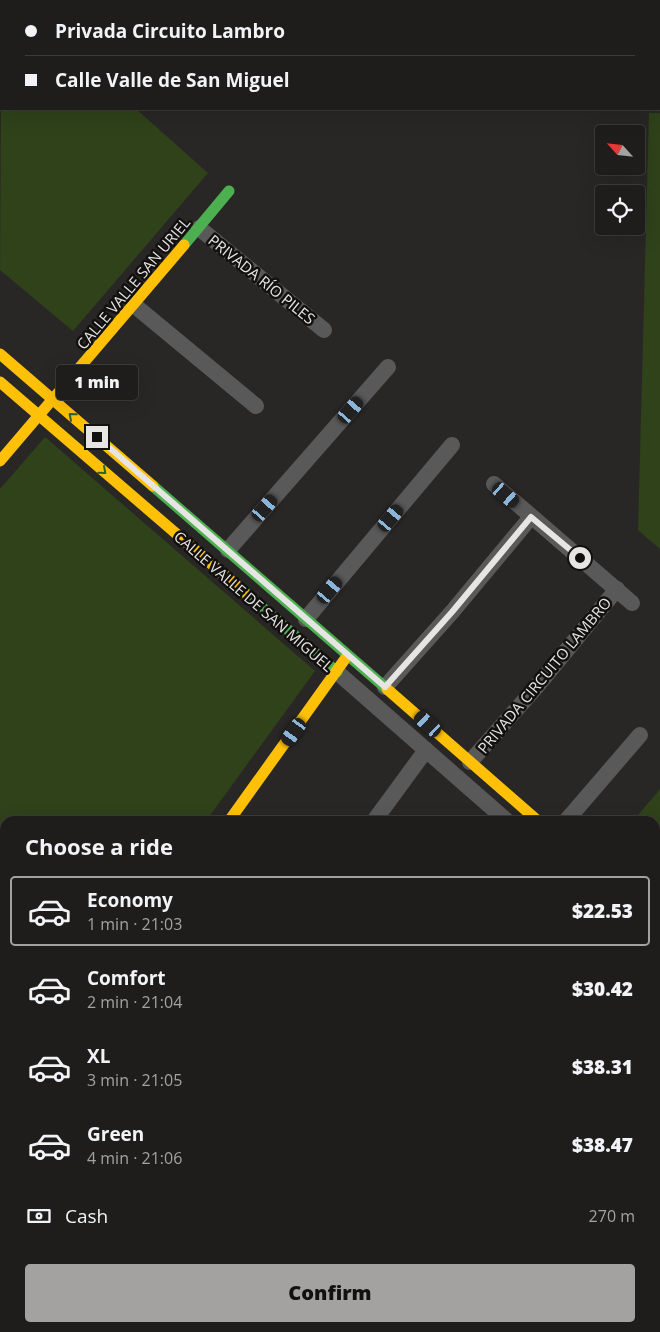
<!DOCTYPE html>
<html lang="en">
<head>
<meta charset="utf-8">
<style>
  :root { --surface:#1f1d1c; --page:#272625; --text:#f1f3f6; --muted:#a1a2a3; --line:#3c3b3b; --accent:#a4a2a0 }
  body { margin:0; font-family:"Open Sans",sans-serif; background:var(--page); color:var(--text); height:100vh; display:flex; flex-direction:column; font-size:19px; white-space:nowrap }
  * { box-sizing:border-box; margin:0 }
  p { font-size:16px; color:var(--muted) }
  .icon { flex:none; width:28px; height:28px; fill:none; stroke:currentColor; stroke-width:2; stroke-linecap:round; stroke-linejoin:round }
  .map { position:relative; flex:1; overflow:hidden }
  .sheet { position:absolute; left:0px; top:816px; width:660px; height:516px; display:flex; flex-direction:column; background:var(--surface); border-radius:15px 15px 0 0; box-shadow:0 5px 20px #0002,0 0 0 1px var(--line) }
  .sheet>* { flex:none }
  .banner { position:absolute; left:0px; top:0px; width:660px; height:110px; box-shadow:0 5px 20px #0002,0 0 0 1px var(--line); display:grid; align-content:center; height:110px; padding:0 25px; background:var(--surface) }
  .needle { width:32px; rotate:297deg }
  .buttons { position:absolute; left:595px; top:125px; display:grid; gap:10px }
  .buttons a { display:grid; place-items:center; width:50px; height:50px; border-radius:5px; background:var(--surface); box-shadow:0 5px 20px #0002,0 0 0 1px var(--line); font-size:25px }
  .end { position:absolute; width:22px; height:22px; margin:-11px; border:6px solid #e7e5e3; background:#111; box-shadow:0 0 0 2px #111 }
  .from { border-radius:50% }
  .bubble { position:absolute; height:35px; border-radius:5px; background:var(--surface); box-shadow:0 5px 20px #0002,0 0 0 1px var(--line); font-size:16px; font-weight:800; line-height:35px; text-align:center }
  .car { position:absolute; width:15px; height:30px; margin:-15px -8px; border-radius:6px; box-shadow:0 0 4px 1px #0007; background:linear-gradient(#222 24%,#8ab4d8 0 40%,#222 0 76%,#8ab4d8 0 86%,#222 0) }
  .banner b { display:flex; align-items:center; gap:18px; height:48px; font-size:19px }
  .banner b+b { border-top:1px solid var(--line) }
  .banner i { width:12px; height:12px; background:var(--text) }
  ul { padding:0; list-style:none }
  li { display:flex; align-items:center; gap:15px; height:70px; margin:0 10px 8px; padding:0 15px; border:2px solid transparent; border-radius:5px }
  li div { flex:1 }
  li b { display:block; font-size:19px }
  li em { font-style:normal; font-weight:800 }
  li.active { border-color:var(--accent) }
  li>.icon { width:45px; height:45px; stroke-width:1.5 }
  h2 { padding:0 25px; font-size:22px; line-height:60px }
  .pay { display:flex; align-items:center; gap:12px; height:55px; padding:0 25px; font-size:19px }
  .pay p { margin-inline-start:auto }
  .button { display:flex; gap:10px; margin-top:auto; padding:10px 25px }
  .button a { flex:1; height:58px; border-radius:5px; background:var(--accent); color:#111; font-size:20px; font-weight:800; line-height:58px; text-align:center }
  .map>svg:first-child { display:block }
  .green { fill:#2f421a }
  .lines { fill:none; stroke-linecap:round; stroke-linejoin:round }
  .street { stroke:#5a595a; stroke-width:16 }
  .fast { stroke:#4caf50; stroke-width:11 }
  .slow { stroke:#ffc107; stroke-width:11 }
  .oneway { stroke:#2f6030 }
  .route { stroke:#e7e5e3; stroke-width:6 }
  .labels { text-anchor:middle; dominant-baseline:central; stroke-width:5; stroke-linejoin:round; paint-order:stroke }
  .street-label { font-size:15px; fill:#e7e5e3; stroke:#12110f }
</style>
</head>
<body>
<div class="map">
<svg width="660" height="1332" viewBox="0 0 660 1332">
  <rect width="100%" height="100%" fill="#292725"/>
  <!-- green -->
  <g class="green">
    <polygon points="1,99 1,109 136,109 208,173 73,331 0,270"/>
    <polygon points="649,113 660,113 660,549 638,530"/>
    <polygon points="45,437 315,671 206,821 5,821 5,1100 0,1107 0,489"/>
    <polygon points="660,789 660,972 655,967 655,821 633,821"/>
    <polygon points="660,1007 660,1107 655,1103 655,1013"/>
  </g>
  <g class="lines">
    <!-- street -->
    <g class="street">
      <polyline points="199,228 324,330"/>
      <polyline points="134,305 256,406"/>
      <polyline points="494,484 632,603"/>
      <polyline points="228,550 388,367"/>
      <polyline points="306,619 452,445"/>
      <polyline points="337,672 507,821"/>
      <polyline points="385,687 452,612 531,517"/>
      <polyline points="470,762 538,685 617,589"/>
      <polyline points="374,821 426,750"/>
      <polyline points="566,821 640,735"/>
      <polyline points="0,1141 5,1135"/>
      <polyline points="0,1269 5,1272"/>
      <polyline points="61,1328 67,1332"/>
      <polyline points="264,1328 270,1332"/>
      <polyline points="448,1328 454,1332"/>
      <polyline points="646,1328 657,1332"/>
      <polyline points="200,1332 204,1328"/>
      <polyline points="487,1332 490,1328"/>
    </g>
    <!-- fast -->
    <g class="fast">
      <polyline points="184,245 229,191"/>
      <polyline points="153,486 387,689"/>
      <polyline points="244,592 337,672"/>
    </g>
    <!-- slow -->
    <g class="slow">
      <polyline points="0,354 153,486"/>
      <polyline points="0,382 244,592"/>
      <polyline points="0,461 184,245"/>
      <polyline points="387,689 538,821"/>
      <polyline points="229,821 345,659"/>
    </g>
  </g>
  <!-- one-way arrows -->
  <defs><path id="oneway-chevron" d="M-2-3.5L2.5 0L-2 3.5" fill="none" stroke-width="1.6" stroke-linecap="round" stroke-linejoin="round" transform="scale(1.25)"/></defs>
  <g class="oneway">
    <use href="#oneway-chevron" transform="translate(72 416) rotate(-139)"/>
    <use href="#oneway-chevron" transform="translate(103 471) rotate(41)"/>
  </g>
  <g class="lines">
    <!-- route -->
    <polyline class="route" points="97,437 385,687 452,612 531,517 580,558"/>
  </g>
  <g class="labels">
    <!-- street labels -->
    <g class="street-label">
      <text transform="translate(262 279) rotate(39)">PRIVADA RÍO PILES</text>
      <text transform="translate(133 283) rotate(-50)">CALLE VALLE SAN URIEL</text>
      <text transform="translate(254 601) rotate(41)">CALLE VALLE DE SAN MIGUEL</text>
      <text transform="translate(544 675) rotate(-50)">PRIVADA CIRCUITO LAMBRO</text>
    </g>
  </g>
</svg>
<div class="buttons">
<a><svg class="needle" viewBox="-14 -14 28 28"><path d="M0-13l5 13h-10z" fill="#e53935"/><path d="M0 13l5-13h-10z" fill="#a1a2a3"/></svg></a>
<a><svg class="icon" aria-label="locate" viewBox="0 0 24 24"><circle cx="12" cy="12" r="6"/><path d="M12 2v4M12 18v4M2 12h4M18 12h4"/></svg></a>
</div>
<i class="end from" style="left:580px;top:558px"></i>
<i class="end" style="left:97px;top:437px"></i>
<div class="bubble" style="left:56px;top:365px;width:82px">1 min</div>
<i class="car" style="left:351px;top:410px;rotate:41deg"></i>
<i class="car" style="left:506px;top:495px;rotate:131deg"></i>
<i class="car" style="left:265px;top:508px;rotate:41deg"></i>
<i class="car" style="left:391px;top:518px;rotate:40deg"></i>
<i class="car" style="left:330px;top:590px;rotate:40deg"></i>
<i class="car" style="left:428px;top:724px;rotate:312deg"></i>
<i class="car" style="left:294px;top:732px;rotate:216deg"></i>
<div class="banner">
<b><i class="from"></i>Privada Circuito Lambro</b>
<b><i></i>Calle Valle de San Miguel</b>
</div>
<section class="sheet">
<h2>Choose a ride</h2>
<ul>
<li class="active"><svg class="icon" aria-label="car" viewBox="0 0 24 24"><path d="M5 17H2v-5l4-1 3-4h7l3 4 3 1v5h-3M9 17h6M6 11h13"/><circle cx="7" cy="17" r="2"/><circle cx="17" cy="17" r="2"/></svg><div><b>Economy</b><p>1 min · 21:03</p></div><em>$22.53</em></li>
<li><svg class="icon" aria-label="car" viewBox="0 0 24 24"><path d="M5 17H2v-5l4-1 3-4h7l3 4 3 1v5h-3M9 17h6M6 11h13"/><circle cx="7" cy="17" r="2"/><circle cx="17" cy="17" r="2"/></svg><div><b>Comfort</b><p>2 min · 21:04</p></div><em>$30.42</em></li>
<li><svg class="icon" aria-label="car" viewBox="0 0 24 24"><path d="M5 17H2v-5l4-1 3-4h7l3 4 3 1v5h-3M9 17h6M6 11h13"/><circle cx="7" cy="17" r="2"/><circle cx="17" cy="17" r="2"/></svg><div><b>XL</b><p>3 min · 21:05</p></div><em>$38.31</em></li>
<li><svg class="icon" aria-label="car" viewBox="0 0 24 24"><path d="M5 17H2v-5l4-1 3-4h7l3 4 3 1v5h-3M9 17h6M6 11h13"/><circle cx="7" cy="17" r="2"/><circle cx="17" cy="17" r="2"/></svg><div><b>Green</b><p>4 min · 21:06</p></div><em>$38.47</em></li>
</ul>
<div class="pay"><svg class="icon" aria-label="cash" viewBox="0 0 24 24"><path d="M3 7h18v10H3z"/><circle cx="12" cy="12" r="2"/></svg>Cash<p>270 m</p></div>
<div class="button"><a>Confirm</a></div>
</section>
</div>
</body>
</html>
